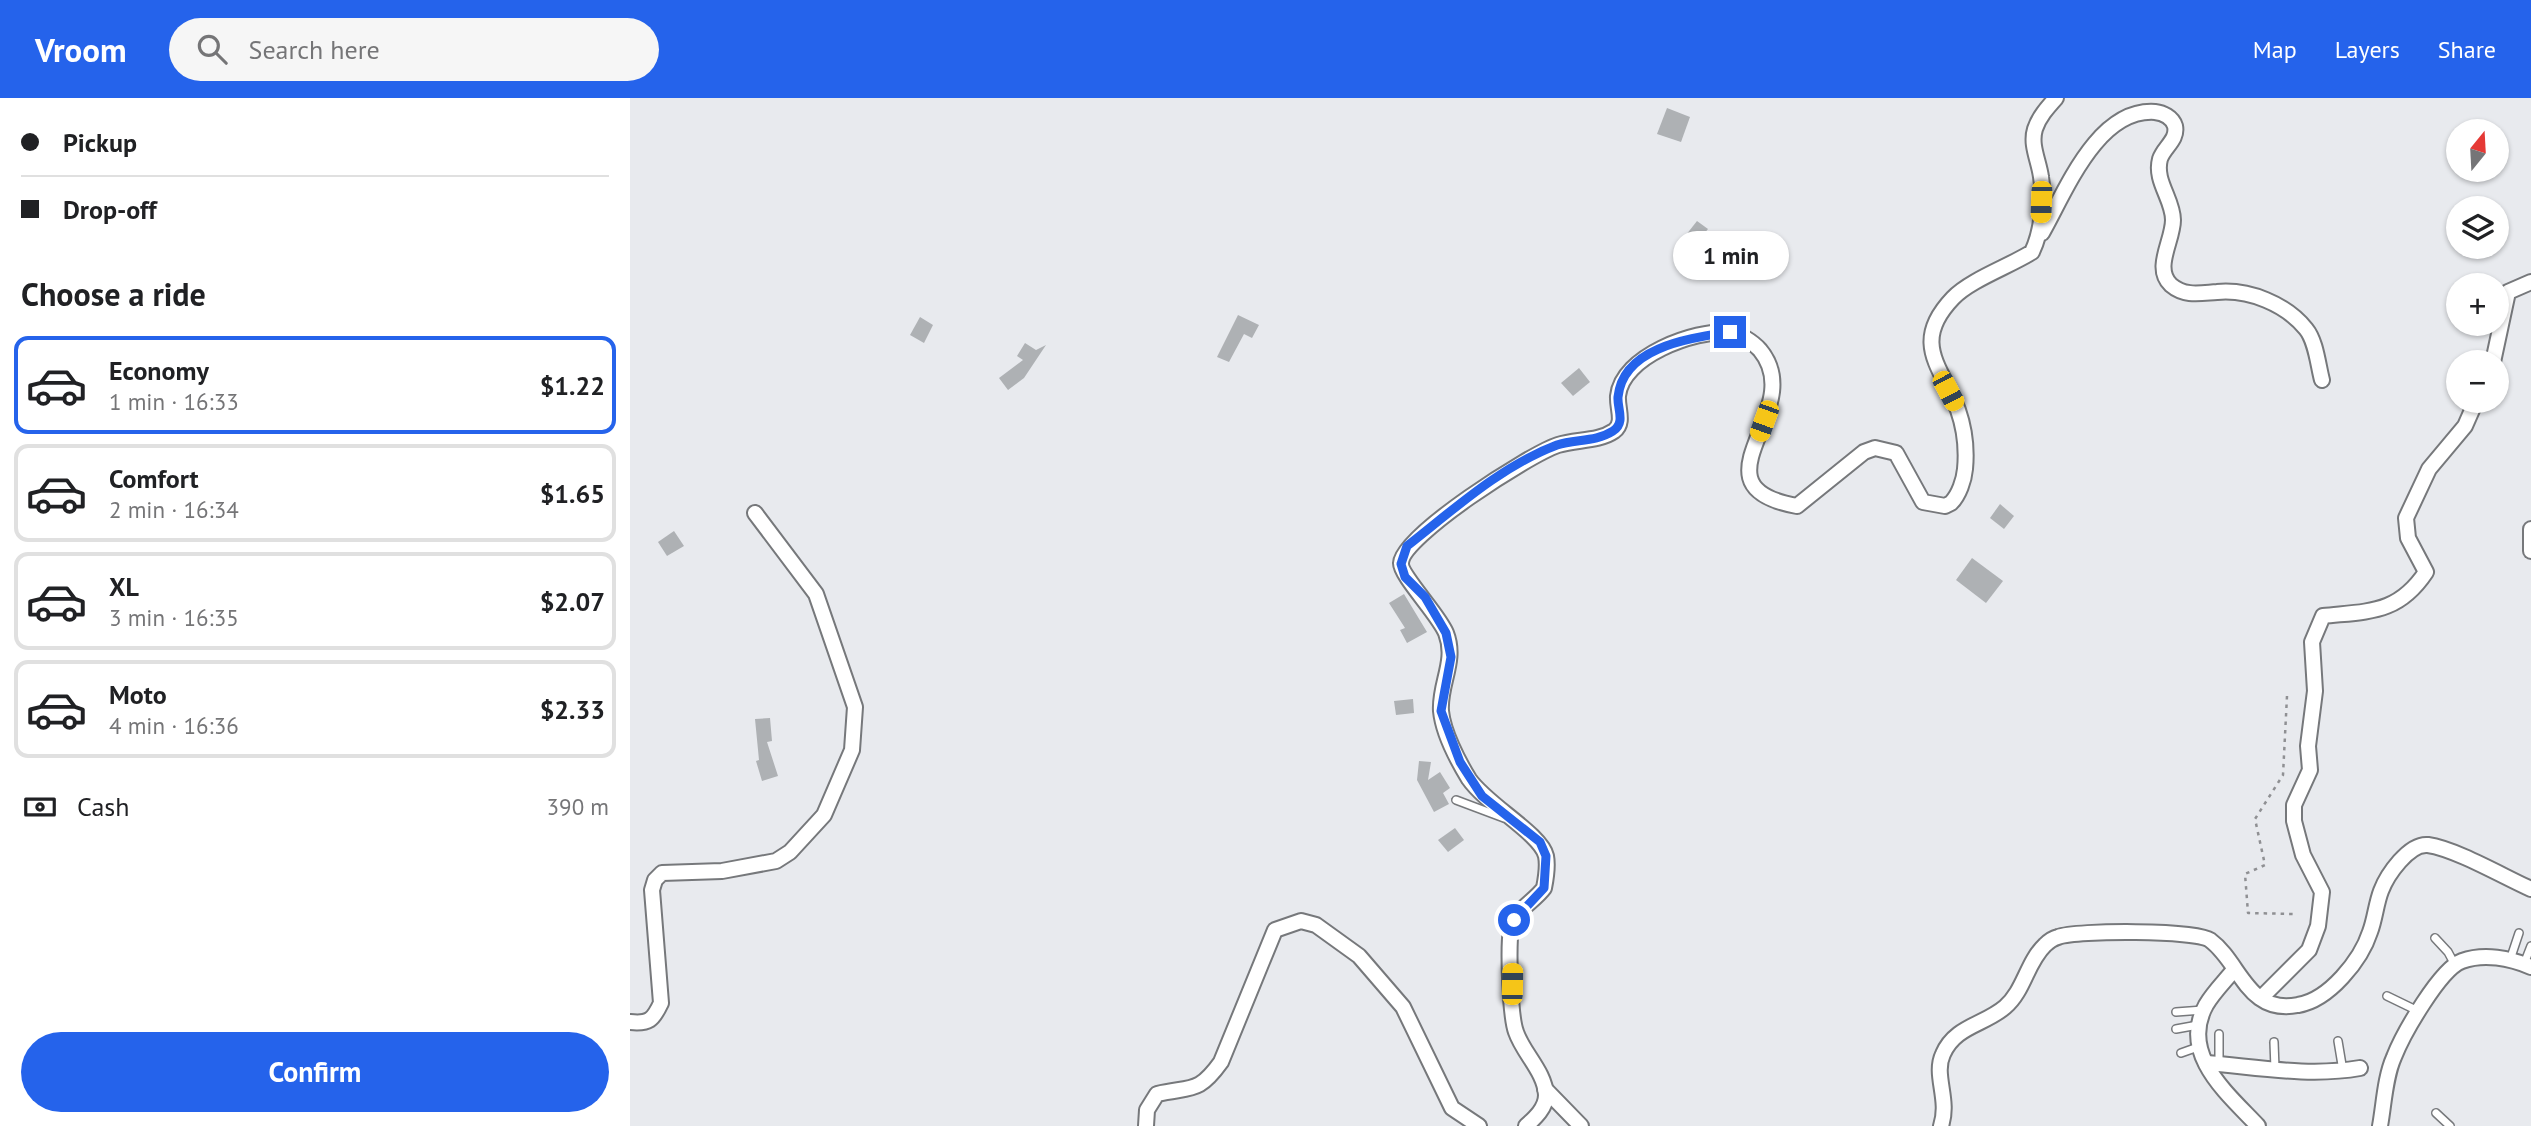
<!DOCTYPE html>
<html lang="en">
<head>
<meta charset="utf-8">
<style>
  :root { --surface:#fff; --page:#f6f6f6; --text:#202124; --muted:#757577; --line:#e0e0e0; --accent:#2563eb }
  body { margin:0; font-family:"PT Sans",sans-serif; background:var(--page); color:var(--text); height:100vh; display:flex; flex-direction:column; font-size:26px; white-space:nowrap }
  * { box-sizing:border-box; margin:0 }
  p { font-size:23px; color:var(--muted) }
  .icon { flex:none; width:38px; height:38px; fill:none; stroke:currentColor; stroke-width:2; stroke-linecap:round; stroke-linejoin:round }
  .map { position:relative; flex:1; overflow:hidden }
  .drawer { display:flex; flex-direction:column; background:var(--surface); width:630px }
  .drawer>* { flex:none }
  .hud { display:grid; align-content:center; height:154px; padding:0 21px; background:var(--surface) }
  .needle { width:46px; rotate:18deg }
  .buttons { position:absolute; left:1816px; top:21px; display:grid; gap:14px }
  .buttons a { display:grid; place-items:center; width:63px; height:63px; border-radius:50%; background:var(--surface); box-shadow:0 2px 5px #0004; font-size:35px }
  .end { position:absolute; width:32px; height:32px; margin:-16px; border:9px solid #2563eb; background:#fff; box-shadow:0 0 0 4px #fff }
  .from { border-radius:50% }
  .bubble { position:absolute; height:49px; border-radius:24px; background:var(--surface); box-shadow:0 2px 5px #0004; font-size:23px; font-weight:700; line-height:49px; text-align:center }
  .car { position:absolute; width:21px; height:42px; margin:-21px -10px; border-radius:9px; box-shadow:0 0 5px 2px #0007; background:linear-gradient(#f5c518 24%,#345 0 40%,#f5c518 0 76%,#345 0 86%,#f5c518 0) }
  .hud b { display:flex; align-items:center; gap:24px; height:66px; font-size:26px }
  .hud b+b { border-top:2px solid var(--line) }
  .hud i { width:18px; height:18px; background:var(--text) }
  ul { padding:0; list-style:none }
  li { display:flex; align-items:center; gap:21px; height:98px; margin:0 14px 10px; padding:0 7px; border:4px solid var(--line); border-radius:14px }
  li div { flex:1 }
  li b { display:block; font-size:26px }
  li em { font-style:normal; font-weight:700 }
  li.current { border-color:var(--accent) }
  li>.icon { width:63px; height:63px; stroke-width:1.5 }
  h2 { padding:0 21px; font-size:32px; line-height:84px }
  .pay { display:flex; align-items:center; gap:18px; height:77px; padding:0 21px; font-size:26px }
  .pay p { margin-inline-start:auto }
  .primary-button { display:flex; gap:14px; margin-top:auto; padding:14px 21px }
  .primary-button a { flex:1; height:80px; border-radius:42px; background:var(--accent); color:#fff; font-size:28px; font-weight:700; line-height:80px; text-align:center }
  header { display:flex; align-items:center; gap:42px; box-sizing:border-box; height:98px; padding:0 35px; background:var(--accent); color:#fff }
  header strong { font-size:33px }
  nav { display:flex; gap:38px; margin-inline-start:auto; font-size:24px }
  .search { width:490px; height:63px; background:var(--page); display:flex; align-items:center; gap:18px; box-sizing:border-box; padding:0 24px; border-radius:38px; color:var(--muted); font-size:26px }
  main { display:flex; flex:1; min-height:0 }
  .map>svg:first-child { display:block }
  .building { fill:#aeb1b4 }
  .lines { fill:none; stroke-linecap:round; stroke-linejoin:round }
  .service-casing { stroke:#76787b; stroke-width:10 }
  .minor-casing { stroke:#76787b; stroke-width:18 }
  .path { stroke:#8f9093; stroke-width:2.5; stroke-dasharray:3.5 5; stroke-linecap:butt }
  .service { stroke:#fff; stroke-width:7 }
  .minor { stroke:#fff; stroke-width:14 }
  .route { stroke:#2563eb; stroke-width:9 }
</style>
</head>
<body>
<header>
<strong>Vroom</strong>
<div class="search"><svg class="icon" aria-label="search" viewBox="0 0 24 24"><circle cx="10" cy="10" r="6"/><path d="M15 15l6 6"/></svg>Search here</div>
<nav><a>Map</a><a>Layers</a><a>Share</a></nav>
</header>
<main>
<section class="drawer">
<div class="hud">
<b><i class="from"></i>Pickup</b>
<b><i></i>Drop-off</b>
</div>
<h2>Choose a ride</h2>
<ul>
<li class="current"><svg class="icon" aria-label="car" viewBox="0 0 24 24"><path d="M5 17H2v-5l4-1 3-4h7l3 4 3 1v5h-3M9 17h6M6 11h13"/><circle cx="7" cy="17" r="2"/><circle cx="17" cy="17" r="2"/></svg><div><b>Economy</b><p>1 min · 16:33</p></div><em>$1.22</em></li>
<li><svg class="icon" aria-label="car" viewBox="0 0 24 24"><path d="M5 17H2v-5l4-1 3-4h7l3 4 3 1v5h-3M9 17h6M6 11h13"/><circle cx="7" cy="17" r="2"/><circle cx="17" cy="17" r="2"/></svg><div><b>Comfort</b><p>2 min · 16:34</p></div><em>$1.65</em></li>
<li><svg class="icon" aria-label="car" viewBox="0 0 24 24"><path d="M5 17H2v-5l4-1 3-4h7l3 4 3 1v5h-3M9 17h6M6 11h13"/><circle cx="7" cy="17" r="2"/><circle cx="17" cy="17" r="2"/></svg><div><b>XL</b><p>3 min · 16:35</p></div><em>$2.07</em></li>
<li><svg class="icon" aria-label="car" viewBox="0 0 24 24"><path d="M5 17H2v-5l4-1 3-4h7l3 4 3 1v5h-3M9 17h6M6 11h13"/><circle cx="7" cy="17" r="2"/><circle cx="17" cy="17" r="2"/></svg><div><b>Moto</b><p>4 min · 16:36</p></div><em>$2.33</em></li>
</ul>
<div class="pay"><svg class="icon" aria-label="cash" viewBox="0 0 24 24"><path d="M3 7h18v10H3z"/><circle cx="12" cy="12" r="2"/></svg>Cash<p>390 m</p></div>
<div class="primary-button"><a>Confirm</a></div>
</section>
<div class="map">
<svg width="1901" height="1028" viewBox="0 0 1901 1028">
  <rect width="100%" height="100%" fill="#e8eaee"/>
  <!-- building -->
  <g class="building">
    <polygon points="1037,10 1060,19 1051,44 1027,36"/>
    <polygon points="1067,123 1078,131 1062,151 1052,142"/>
    <polygon points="608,217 629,227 622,240 614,236 599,264 587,259"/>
    <polygon points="290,219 303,227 294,245 280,237"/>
    <polygon points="395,245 406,252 416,247 394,280 378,292 369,280 393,262 387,258"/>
    <polygon points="949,270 960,284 943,298 931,285"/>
    <polygon points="1370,406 1384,418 1374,431 1360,420"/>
    <polygon points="44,433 54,448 37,458 28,444"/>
    <polygon points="1342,460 1373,483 1356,505 1326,482"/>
    <polygon points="774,496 797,534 777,545 770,532 775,530 759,505"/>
    <polygon points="783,601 784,615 766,617 764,603"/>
    <polygon points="140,620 142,643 137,644 148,678 132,683 126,663 129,662 125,621"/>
    <polygon points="789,663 801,664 798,682 810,674 820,690 813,695 819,706 804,714 787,682"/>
    <polygon points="825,730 834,742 818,754 808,742"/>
  </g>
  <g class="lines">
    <defs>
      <g id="service">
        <polyline points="826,702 874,720"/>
        <polyline points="1805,840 1818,854 1825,867"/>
        <polyline points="1880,862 1889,835"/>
        <polyline points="1894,866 1901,848"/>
        <polyline points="1757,898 1788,913"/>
        <polyline points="1546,914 1573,912"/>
        <polyline points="1546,931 1568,927"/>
        <polyline points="1589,936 1589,966"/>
        <polyline points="1708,943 1713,973"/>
        <polyline points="1644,944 1645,971"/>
        <polyline points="1551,955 1568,949"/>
        <polyline points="1806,1015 1820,1028"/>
      </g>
      <g id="minor">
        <path d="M1412 135C1435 95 1467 10 1525 14 1533 15 1542 19 1545 28 1548 42 1534 49 1530 61 1524 83 1543 101 1543 122 1543 143 1523 170 1541 187 1555 199 1571 195 1587 194 1619 191 1656 206 1676 231 1686 243 1688 267 1692 282"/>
        <polyline points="1863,264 1878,194 1901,184"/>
        <polyline points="1901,431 1901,453"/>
        <path d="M1603 873C1594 884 1583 895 1576 907 1549 956 1597 995 1628 1028"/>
        <path d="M1631 900 1679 852 1688 828 1692 794 1673 757 1664 723V707L1680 672 1678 648 1685 593 1682 544 1693 518C1739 513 1768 516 1796 474L1778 440 1776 420 1799 371 1835 328 1846 303"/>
        <path d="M0 924C19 926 23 922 31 905L22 792 25 782 32 775 92 773 146 763 160 754 194 717 222 652 225 609 186 496 125 415"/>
        <path d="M1576 965C1627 969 1679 979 1730 970"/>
        <polyline points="915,991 951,1028"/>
        <path d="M516 1028 517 1012 527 996C562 988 568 996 591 964L645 832 671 823 686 827 729 858 773 909 822 1010 849 1028"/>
        <path d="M896 1028C905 1020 916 1010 916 997 915 974 893 955 886 934 880 918 878 849 881 831 884 812 904 804 914 790 916 780 918 768 916 758 911 736 857 707 839 681 828 663 813 634 811 613 809 586 827 563 816 535 809 517 770 477 771 465 772 438 900 356 928 347 946 341 968 344 984 333 995 325 987 310 988 298 992 258 1064 232 1099 234 1109 235 1123 244 1130 252 1180 312 1056 388 1167 408L1234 354 1245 350 1266 355 1293 404 1315 408 1321 405C1329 397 1334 382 1335 371 1337 350 1335 332 1328 312 1312 269 1280 245 1323 200 1340 182 1380 168 1402 154 1412 133 1415 102 1411 79 1409 63 1400 47 1405 31 1409 19 1417 10 1426 0"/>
        <path d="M1311 1028C1320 1001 1303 977 1313 956 1325 928 1354 927 1375 909 1394 893 1397 864 1415 847 1418 844 1424 840 1428 839 1447 832 1566 832 1580 842 1611 865 1617 917 1668 907 1699 902 1731 862 1740 834 1745 821 1746 806 1751 793 1757 777 1779 745 1798 747 1826 751 1874 779 1901 791"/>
        <path d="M1750 1028C1754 1006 1755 979 1764 959 1773 936 1810 871 1832 863 1854 855 1880 860 1901 869"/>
      </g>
    </defs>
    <!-- service casing -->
    <use href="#service" class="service-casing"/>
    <!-- minor casing -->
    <use href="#minor" class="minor-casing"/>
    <!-- path -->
    <polyline class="path" points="1657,598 1653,677 1625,721 1635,767 1615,776 1618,815 1664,816"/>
    <!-- service -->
    <use href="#service" class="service"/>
    <!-- minor -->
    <use href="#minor" class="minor"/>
  </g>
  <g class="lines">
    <!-- route -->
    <path class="route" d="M884 822 914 790 916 758 910 744 852 698 830 664 811 613 821 559 816 535 795 499 775 479 771 466 777 448C823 412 871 368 927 347 945 341 966 344 983 333 996 325 987 310 988 299 993 248 1062 240 1100 234"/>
  </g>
</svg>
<div class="buttons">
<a><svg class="needle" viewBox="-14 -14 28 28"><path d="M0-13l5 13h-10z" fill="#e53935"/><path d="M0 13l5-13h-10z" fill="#757577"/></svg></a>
<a><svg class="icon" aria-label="layers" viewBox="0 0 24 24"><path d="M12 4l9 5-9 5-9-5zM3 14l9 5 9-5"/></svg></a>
<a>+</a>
<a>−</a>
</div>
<i class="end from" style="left:884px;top:822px"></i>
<i class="end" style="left:1100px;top:234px"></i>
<div class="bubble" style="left:1043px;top:133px;width:116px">1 min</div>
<i class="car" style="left:1411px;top:104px;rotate:182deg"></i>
<i class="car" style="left:1318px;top:293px;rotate:152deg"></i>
<i class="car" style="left:1134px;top:323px;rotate:200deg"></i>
<i class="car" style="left:882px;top:886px;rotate:1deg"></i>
</div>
</main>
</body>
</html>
